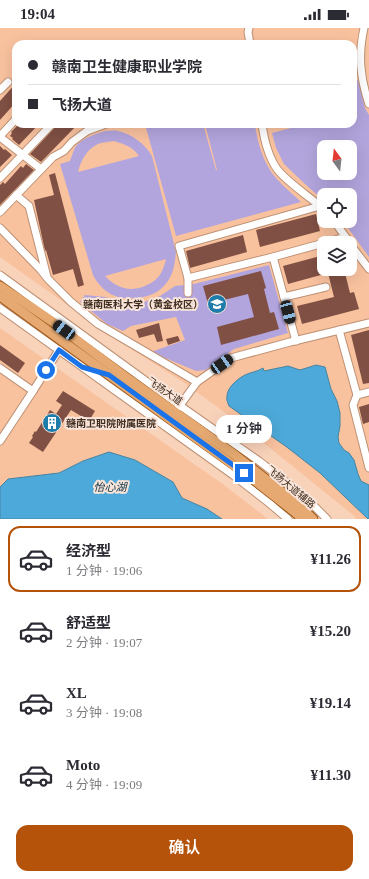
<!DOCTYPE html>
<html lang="zh">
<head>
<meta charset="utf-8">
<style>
  :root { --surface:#fff; --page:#f7f7f7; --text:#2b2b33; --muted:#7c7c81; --line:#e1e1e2; --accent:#b45309 }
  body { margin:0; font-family:"Times New Roman","Noto Sans SC",serif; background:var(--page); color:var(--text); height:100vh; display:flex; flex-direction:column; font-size:15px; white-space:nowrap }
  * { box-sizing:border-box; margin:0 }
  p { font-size:13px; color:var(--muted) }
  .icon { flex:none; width:22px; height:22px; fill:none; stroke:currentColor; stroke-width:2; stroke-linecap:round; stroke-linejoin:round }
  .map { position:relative; height:491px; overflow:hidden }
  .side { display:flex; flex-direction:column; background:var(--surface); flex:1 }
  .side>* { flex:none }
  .hud { position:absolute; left:12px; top:12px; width:345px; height:88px; border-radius:12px; box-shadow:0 4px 16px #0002; display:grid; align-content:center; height:88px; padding:0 16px; background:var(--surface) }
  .needle { width:26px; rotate:345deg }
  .fabs { position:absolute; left:317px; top:112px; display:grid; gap:8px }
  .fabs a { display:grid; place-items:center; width:40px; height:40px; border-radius:8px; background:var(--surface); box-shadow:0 4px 16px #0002; font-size:20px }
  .end { position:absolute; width:18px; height:18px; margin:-9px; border:5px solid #1a73e8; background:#fff; box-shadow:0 0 0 2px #fff }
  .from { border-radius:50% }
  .bubble { position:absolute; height:28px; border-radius:12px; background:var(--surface); box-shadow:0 4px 16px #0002; font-size:13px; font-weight:600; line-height:28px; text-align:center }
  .car { position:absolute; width:12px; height:24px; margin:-12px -6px; border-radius:5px; box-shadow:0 0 3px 1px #0007; background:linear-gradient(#222 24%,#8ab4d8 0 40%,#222 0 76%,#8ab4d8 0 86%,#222 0) }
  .hud b { display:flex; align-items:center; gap:14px; height:38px; font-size:15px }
  .hud b+b { border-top:1px solid var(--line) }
  .hud i { width:10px; height:10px; background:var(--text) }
  ul { padding:7px 0 0; list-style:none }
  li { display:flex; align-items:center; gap:12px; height:66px; margin:0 8px 6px; padding:0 8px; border:2px solid transparent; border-radius:12px }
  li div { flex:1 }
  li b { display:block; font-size:15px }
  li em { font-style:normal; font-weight:600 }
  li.selected { border-color:var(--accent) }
  li>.icon { width:36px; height:36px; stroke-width:1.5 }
  .action { display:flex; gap:8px; margin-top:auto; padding:8px 16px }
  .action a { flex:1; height:46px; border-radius:12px; background:var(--accent); color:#fff; font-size:16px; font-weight:600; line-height:46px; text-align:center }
  .status { display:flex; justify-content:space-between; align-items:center; height:28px; padding:0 20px; background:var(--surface); direction:ltr }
  .status svg { height:11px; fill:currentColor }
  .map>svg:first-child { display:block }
  .built { fill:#f9c29f; fill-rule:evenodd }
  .green { fill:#b2a5dd; fill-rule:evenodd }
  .water { fill:#4da9d9; stroke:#4884a1 }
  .building { fill:#805044 }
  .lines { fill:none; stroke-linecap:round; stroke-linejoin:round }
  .minor-casing { stroke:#be9174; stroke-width:9 }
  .major-casing { stroke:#9f5817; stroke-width:11 }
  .minor { stroke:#fff; stroke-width:7 }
  .major { stroke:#e5a971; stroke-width:9 }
  .route { stroke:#1a73e8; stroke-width:5 }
  .labels { text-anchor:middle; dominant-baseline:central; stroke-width:4; stroke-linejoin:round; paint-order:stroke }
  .poi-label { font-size:10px; font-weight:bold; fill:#3e2c1f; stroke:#f8e4d8; text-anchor:end }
  .street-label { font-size:10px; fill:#3e2c1f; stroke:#f8e4d8 }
  .water-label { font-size:11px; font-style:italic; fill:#0b3449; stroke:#f8e4d8 }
</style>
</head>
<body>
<div class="status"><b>19:04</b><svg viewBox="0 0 49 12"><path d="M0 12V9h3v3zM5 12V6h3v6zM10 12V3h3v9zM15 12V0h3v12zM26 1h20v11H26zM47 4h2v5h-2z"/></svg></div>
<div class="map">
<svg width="369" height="491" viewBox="0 0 369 491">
  <rect width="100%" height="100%" fill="#f9d2ba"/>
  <!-- built -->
  <g class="built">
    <path d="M0 0H369V491H356L353 487 238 394 183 354 114 310 0 229ZM16 16H353V96H16ZM324 119H350V145H324ZM324 167H350V193H324ZM324 215H350V241H324Z"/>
    <polygon points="0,300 224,457 268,491 0,491"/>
  </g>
  <!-- green -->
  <g class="green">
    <path d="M358 52 365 80 369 87V229L343 193H350V167H324V173L305 156 284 136 276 120 272 105 306 96H353V54ZM324 119H350V145H324Z"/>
    <path d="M145 96H203L216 142H217L205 96H255C257 114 264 137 276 150 284 159 293 166 301 174L176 208Z"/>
    <path d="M105 103C109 103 114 102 118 103 132 106 145 116 152 128L176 224C175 234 174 244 168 253 159 267 143 271 127 270 124 270 121 270 118 269 107 266 98 257 93 247L60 136 70 133C72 128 73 123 76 118 83 110 95 106 105 103ZM114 113C124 116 133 119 139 128L78 144C81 132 87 121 98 116 103 114 109 114 114 113ZM166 231C165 235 164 239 162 243 160 248 156 252 151 255 134 265 118 262 105 248Z"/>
    <polygon points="269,237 288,305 234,321 206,342 196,343 151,324 185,312 176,289 131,298 123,303 107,296 80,274 85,267 104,269 139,276 160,268 175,258 194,256"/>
  </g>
  <!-- water -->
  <g class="water">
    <path d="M316 337 325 339 331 361 337 373 340 385V398L338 409 339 415 344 422 349 425 354 432 358 446 361 453 369 457V491H368L320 445 288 420 229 378C228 375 226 372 227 368 227 360 237 351 245 347 251 344 257 344 263 340L264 343 288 338 300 342Z"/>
    <polygon points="109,424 135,432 173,454 182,470 207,481 222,491 0,491 0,459 8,451 59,445 83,433"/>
  </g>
  <!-- building -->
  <g class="building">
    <polygon points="16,55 16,74 0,92 0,73"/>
    <polygon points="19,96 39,96 19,117 12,111 13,110 10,108 12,105 11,104"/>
    <polygon points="58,96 78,96 41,134 30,126"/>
    <polygon points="0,118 4,122 5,121 12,127 0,139"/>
    <polygon points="26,136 34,142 0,177 0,157 3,154 5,156 21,138 23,140"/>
    <polygon points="55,145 84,257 78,259 73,241 53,247 46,222 45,223 34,172 54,167 49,147"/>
    <polygon points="316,186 320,203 260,219 256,202"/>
    <polygon points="243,207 247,224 190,240 186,223"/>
    <polygon points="324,227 324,241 344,241 350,265 354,264 359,281 302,296 297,278 334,269 328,245 288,256 283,238"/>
    <polygon points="261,243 266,260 264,261 270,285 274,284 279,301 221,317 217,299 254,289 248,266 208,276 203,258"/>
    <polygon points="159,295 163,313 157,314 154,306 139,310 136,302"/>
    <polygon points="369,302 369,355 363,356 351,307"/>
    <polygon points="178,308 180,313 168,317 166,311"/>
    <polygon points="0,317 25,335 18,345 0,332"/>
    <polygon points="63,363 95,383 89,393 71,382 43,424 29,415 33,409 32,408 35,403 36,404 50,382 56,386 62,377 56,373"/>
    <polygon points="369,376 369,394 363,396 359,379"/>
  </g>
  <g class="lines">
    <defs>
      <g id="minor">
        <polyline points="249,0 248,4 250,16"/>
        <path d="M364 0C358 27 360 50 369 76"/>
        <polyline points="0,62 8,54"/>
        <path d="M262 96C264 111 268 128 277 141 287 154 307 167 320 178L324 182"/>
        <polyline points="0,108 16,91"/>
        <polyline points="0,109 41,141"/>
        <polyline points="0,150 52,96"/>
        <polyline points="16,167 29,178 47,249"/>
        <polyline points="0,184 53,129 64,123 72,114 87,103 106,96"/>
        <polyline points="334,193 350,215"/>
        <polyline points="0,200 40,241 48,251 71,274 98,296 197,354 178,380"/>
        <polyline points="324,215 345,209"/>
        <polyline points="350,216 369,241"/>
        <polyline points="273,229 296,313"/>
        <polyline points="0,247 179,377 259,433 302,466 327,491"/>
        <polyline points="188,250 273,229 324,215"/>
        <polyline points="188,265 188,250 179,218 320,178"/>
        <polyline points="284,269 326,259"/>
        <polyline points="0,280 233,447 269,475 288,491"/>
        <polyline points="339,302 357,367 353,377 369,440"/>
        <polyline points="0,340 33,363 0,413"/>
        <polyline points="197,354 231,330 290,314 369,295"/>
        <polyline points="33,363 59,322"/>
        <polyline points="357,367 369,364"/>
      </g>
      <g id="major">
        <polyline points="0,258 53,294 130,352 235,427 296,475 313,491"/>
        <polyline points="0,268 254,452 296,485 302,491"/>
      </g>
    </defs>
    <!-- minor casing -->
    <use href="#minor" class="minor-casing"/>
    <!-- major casing -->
    <use href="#major" class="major-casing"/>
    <!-- minor -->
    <use href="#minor" class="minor"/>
    <!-- major -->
    <use href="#major" class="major"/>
  </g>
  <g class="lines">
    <!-- route -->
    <polyline class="route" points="46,342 59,322 82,339 109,347 244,445"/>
  </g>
  <!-- icons -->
  <defs>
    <symbol id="university-disc" viewBox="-11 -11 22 22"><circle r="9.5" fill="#1d7ca9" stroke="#f8e4d8"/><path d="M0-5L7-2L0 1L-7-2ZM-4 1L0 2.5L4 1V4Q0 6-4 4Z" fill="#fff"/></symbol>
    <symbol id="building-disc" viewBox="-11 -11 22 22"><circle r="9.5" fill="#1d7ca9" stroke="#f8e4d8"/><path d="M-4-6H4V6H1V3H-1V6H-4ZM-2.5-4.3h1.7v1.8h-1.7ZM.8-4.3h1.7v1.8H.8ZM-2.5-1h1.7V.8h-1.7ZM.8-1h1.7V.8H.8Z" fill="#fff"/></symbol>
  </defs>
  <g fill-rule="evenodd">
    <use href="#university-disc" x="206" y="265" width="22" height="22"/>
    <use href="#building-disc" x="41" y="384" width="22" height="22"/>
  </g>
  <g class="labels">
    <!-- poi labels -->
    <g class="poi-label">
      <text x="203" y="276">赣南医科大学（黄金校区）</text>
      <text x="66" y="395" text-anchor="start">赣南卫职院附属医院</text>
    </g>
    <!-- street labels -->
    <g class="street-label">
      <text transform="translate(165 363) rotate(35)">飞扬大道</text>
      <text transform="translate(291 459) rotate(40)">飞扬大道辅路</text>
    </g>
    <!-- water labels -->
    <g class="water-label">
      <text x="110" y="459">怡心湖</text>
    </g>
  </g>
</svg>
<div class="fabs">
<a><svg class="needle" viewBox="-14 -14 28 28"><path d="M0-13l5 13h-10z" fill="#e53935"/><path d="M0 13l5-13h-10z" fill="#7c7c81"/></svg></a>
<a><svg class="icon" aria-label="locate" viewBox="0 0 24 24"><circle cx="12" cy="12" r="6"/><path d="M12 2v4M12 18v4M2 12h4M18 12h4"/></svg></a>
<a><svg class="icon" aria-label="layers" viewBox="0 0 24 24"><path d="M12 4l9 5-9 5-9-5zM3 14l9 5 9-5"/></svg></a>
</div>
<i class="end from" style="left:46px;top:342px"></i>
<i class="end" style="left:244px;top:445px"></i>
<div class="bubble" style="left:216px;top:387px;width:56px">1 分钟</div>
<i class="car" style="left:288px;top:284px;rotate:165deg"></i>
<i class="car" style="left:64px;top:302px;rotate:306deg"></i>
<i class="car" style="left:222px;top:336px;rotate:56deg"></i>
<div class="hud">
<b><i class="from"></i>赣南卫生健康职业学院</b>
<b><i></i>飞扬大道</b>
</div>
</div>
<section class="side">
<ul>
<li class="selected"><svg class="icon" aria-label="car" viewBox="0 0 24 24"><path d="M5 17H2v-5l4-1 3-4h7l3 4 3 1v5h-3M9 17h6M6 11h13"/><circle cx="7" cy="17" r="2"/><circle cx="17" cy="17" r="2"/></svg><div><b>经济型</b><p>1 分钟 · 19:06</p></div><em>¥11.26</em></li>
<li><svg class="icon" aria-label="car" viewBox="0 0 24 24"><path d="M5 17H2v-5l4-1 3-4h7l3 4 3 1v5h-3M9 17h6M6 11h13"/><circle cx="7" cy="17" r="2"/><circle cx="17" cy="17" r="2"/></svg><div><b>舒适型</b><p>2 分钟 · 19:07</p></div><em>¥15.20</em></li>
<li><svg class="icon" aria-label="car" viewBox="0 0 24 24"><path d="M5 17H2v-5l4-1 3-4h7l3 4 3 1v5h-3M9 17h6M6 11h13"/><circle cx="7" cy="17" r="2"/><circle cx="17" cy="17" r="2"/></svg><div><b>XL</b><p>3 分钟 · 19:08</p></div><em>¥19.14</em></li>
<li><svg class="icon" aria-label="car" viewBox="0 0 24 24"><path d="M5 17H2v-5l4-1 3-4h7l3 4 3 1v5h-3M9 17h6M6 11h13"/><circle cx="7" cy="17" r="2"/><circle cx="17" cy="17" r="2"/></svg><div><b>Moto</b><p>4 分钟 · 19:09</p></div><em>¥11.30</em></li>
</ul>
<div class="action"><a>确认</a></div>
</section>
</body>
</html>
